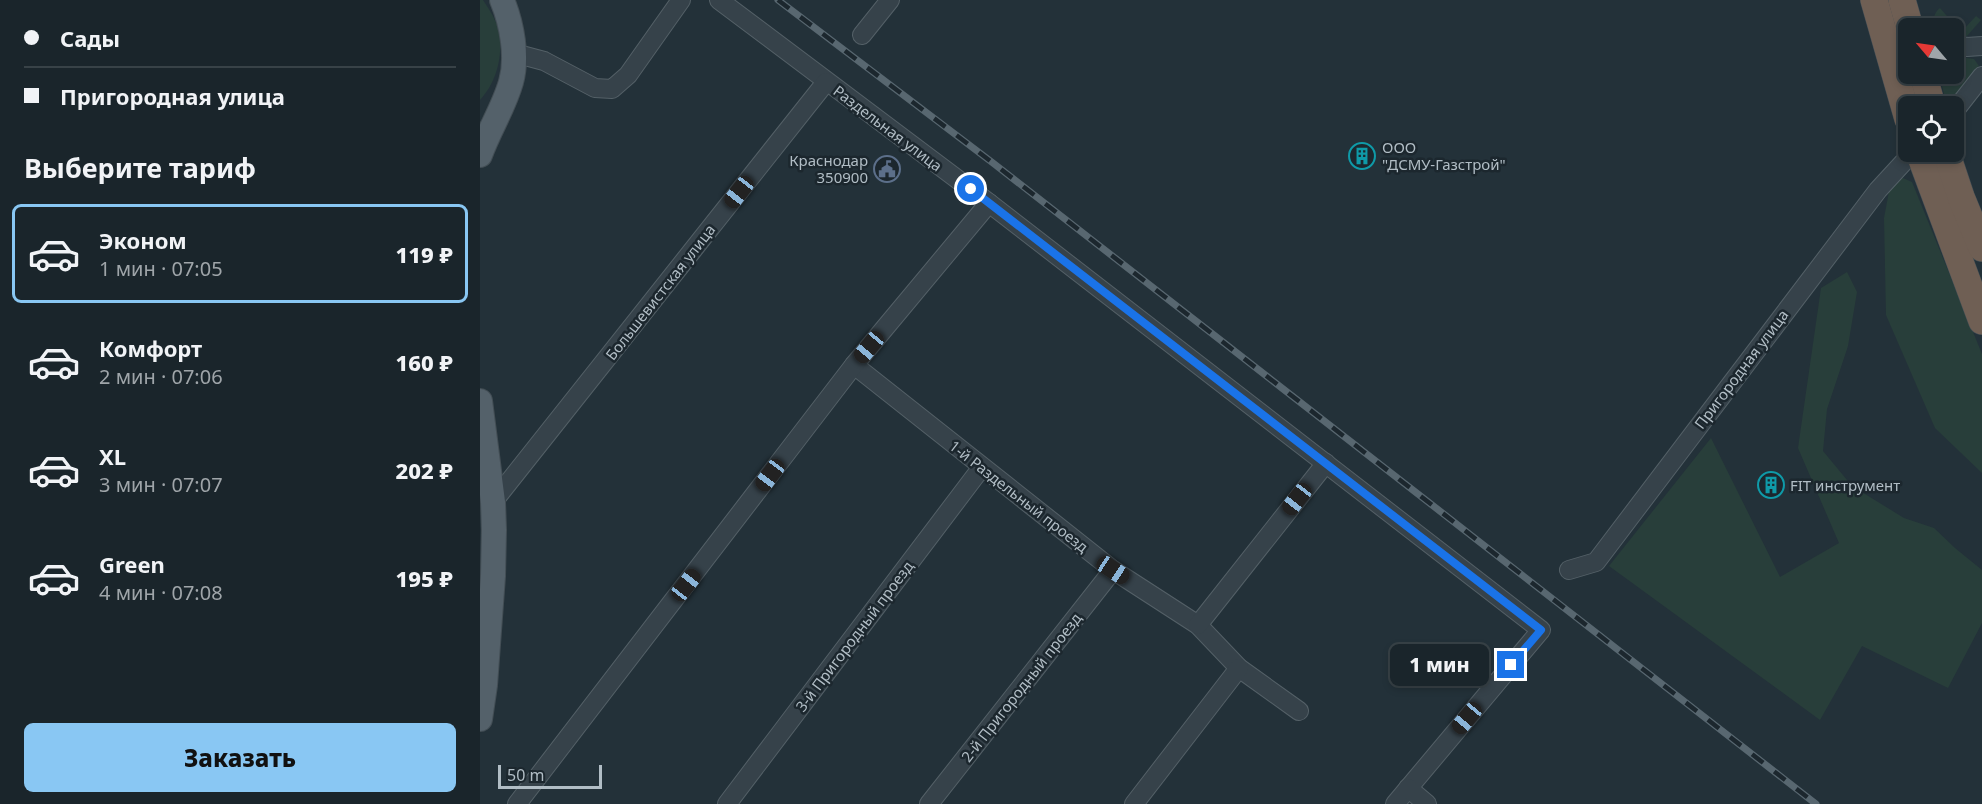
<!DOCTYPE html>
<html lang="ru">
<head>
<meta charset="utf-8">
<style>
  :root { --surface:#1a252b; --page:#273137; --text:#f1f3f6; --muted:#9fa5a9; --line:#384247; --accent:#89c7f3 }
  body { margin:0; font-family:"Noto Sans",sans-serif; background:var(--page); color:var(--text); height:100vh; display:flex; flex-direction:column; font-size:22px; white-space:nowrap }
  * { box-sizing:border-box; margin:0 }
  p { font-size:20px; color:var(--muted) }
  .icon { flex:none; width:33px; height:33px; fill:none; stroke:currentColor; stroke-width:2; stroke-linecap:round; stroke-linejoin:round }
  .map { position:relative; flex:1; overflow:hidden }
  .panel { display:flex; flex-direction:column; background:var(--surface); width:480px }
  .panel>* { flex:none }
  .hud { display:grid; align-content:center; height:132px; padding:0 24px; background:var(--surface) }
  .needle { width:39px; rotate:299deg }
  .tools { position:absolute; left:1418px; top:18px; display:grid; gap:12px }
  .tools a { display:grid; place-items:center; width:66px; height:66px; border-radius:9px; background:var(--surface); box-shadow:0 3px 9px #0003,0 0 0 2px var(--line); font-size:30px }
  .scale { position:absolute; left:18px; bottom:15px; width:104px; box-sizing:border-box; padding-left:6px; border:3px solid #b1bdc5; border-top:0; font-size:16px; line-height:21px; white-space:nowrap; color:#b1bdc5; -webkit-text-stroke:4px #1c272e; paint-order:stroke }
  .end { position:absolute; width:27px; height:27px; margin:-14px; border:8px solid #1a73e8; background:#fff; box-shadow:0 0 0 3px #fff }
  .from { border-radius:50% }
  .bubble { position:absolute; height:42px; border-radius:9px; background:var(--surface); box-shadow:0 3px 9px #0003,0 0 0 2px var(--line); font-size:20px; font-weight:800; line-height:42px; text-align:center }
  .car { position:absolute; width:18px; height:36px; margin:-18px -9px; border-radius:8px; box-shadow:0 0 4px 2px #0007; background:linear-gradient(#222 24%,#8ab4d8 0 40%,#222 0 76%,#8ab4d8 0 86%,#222 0) }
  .hud b { display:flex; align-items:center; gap:21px; height:57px; font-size:22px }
  .hud b+b { border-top:2px solid var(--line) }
  .hud i { width:15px; height:15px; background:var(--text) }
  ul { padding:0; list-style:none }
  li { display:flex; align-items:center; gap:18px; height:99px; margin:0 12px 9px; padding:0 12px; border:3px solid transparent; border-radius:9px }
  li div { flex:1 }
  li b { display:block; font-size:22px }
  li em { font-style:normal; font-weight:800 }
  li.on { border-color:var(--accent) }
  li>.icon { width:54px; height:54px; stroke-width:1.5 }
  h2 { padding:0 24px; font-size:27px; line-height:72px }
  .primary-button { display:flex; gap:12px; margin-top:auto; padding:12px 24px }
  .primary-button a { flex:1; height:69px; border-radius:9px; background:var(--accent); color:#111; font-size:24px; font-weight:800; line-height:69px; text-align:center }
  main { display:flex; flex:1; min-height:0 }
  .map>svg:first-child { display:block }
  .green { fill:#283e3a }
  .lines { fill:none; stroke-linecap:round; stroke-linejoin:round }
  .minor-casing { stroke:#546067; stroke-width:20 }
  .major-casing { stroke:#434e55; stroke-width:26 }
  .highway-casing { stroke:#414d54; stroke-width:28 }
  .minor { stroke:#36424a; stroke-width:18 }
  .major { stroke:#54616a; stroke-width:24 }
  .highway { stroke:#6f5f54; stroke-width:27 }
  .rail-casing { stroke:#586770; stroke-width:7 }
  .rail { stroke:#1c272e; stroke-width:4.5; stroke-dasharray:14; stroke-linecap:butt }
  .route { stroke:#1a73e8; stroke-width:8 }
  .labels { text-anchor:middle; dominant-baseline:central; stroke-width:5; stroke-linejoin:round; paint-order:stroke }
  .street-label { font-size:15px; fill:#b1bdc5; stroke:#1c272e }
  .poi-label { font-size:15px; fill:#b1bdc5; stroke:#1c272e; text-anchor:start }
</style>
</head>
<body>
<main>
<section class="panel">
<div class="hud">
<b><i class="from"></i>Сады</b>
<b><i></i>Пригородная улица</b>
</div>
<h2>Выберите тариф</h2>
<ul>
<li class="on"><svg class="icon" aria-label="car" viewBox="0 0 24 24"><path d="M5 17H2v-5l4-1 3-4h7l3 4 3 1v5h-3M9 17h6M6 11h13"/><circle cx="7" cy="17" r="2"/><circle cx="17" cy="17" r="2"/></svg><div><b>Эконом</b><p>1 мин · 07:05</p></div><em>119 ₽</em></li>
<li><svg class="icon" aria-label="car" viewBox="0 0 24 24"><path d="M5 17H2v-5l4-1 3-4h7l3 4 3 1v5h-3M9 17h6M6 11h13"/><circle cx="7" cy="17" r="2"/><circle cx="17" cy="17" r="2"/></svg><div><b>Комфорт</b><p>2 мин · 07:06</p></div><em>160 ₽</em></li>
<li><svg class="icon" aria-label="car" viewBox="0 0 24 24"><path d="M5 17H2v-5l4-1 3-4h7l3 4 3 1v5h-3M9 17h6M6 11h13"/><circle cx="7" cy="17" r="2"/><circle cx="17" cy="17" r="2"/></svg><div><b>XL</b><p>3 мин · 07:07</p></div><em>202 ₽</em></li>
<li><svg class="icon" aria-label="car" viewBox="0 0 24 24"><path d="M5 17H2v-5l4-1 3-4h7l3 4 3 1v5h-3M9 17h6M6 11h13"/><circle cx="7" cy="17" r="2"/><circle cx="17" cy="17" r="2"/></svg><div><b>Green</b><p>4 мин · 07:08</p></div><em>195 ₽</em></li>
</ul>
<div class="primary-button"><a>Заказать</a></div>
</section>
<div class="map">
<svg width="1502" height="804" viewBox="0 0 1502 804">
  <rect width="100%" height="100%" fill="#233139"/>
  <!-- green -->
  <g class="green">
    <path d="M0 0H3C8 8 14 16 17 25 25 50 18 81 0 100Z"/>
    <path d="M1460 8 1473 23 1484 29 1496 16 1501 20 1487 36 1473 38V28H1453C1452 22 1454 12 1460 8Z"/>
    <polygon points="1473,56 1494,59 1499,66 1478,96 1471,97 1464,94 1459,74 1473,74"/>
    <polygon points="1423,178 1432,182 1502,354 1502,473 1455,428 1406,315 1404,218 1410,186"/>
    <polygon points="1367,272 1377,292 1368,346 1347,409 1343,451 1372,486 1424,518 1454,528 1475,548 1502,570 1502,623 1468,688 1382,646 1340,720 1129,566 1231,438 1300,577 1359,543 1318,448 1341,288"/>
  </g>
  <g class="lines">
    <defs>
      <g id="minor">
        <polyline points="239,0 509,203 1061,630 915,804"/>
        <polyline points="382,35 410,0"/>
        <polyline points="1473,45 1487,47 1502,46"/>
        <polyline points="34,53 64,61 115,88 132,89 148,75 201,0"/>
        <polyline points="1473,113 1502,76"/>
        <polyline points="374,365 633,570 718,625 759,668 819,711"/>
        <polyline points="13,502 346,82"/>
        <polyline points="1089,570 1116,562 1398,190 1433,152"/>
        <polyline points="718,625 846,463"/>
        <polyline points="928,788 947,804"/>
        <polyline points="37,804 374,365 509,203"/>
        <polyline points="247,804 502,467"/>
        <polyline points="449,804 633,570"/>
        <polyline points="654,804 759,668"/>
      </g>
      <g id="major">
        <path d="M0 155C9 130 24 107 31 82 38 57 32 24 22 0"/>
        <polyline points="0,401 13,502 14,530 13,576 5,685 0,719"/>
      </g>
      <g id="highway">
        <polyline points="1394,0 1428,119"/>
        <polyline points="1422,0 1430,28"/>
        <polyline points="1443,74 1452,106"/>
        <polyline points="1439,152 1502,321"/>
        <polyline points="1466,152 1481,197 1502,248"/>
      </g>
    </defs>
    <!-- minor casing -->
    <use href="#minor" class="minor-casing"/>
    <!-- major casing -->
    <use href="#major" class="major-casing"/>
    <!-- highway casing -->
    <use href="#highway" class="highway-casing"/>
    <!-- minor -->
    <use href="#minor" class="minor"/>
    <!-- major -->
    <use href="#major" class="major"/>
    <!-- highway -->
    <use href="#highway" class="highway"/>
    <defs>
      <polyline id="rail" points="298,0 513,163 1336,804"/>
    </defs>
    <!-- rail casing -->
    <use href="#rail" class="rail-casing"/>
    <!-- rail -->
    <use href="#rail" class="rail"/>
  </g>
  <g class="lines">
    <!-- route -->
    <polyline class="route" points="491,189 1061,630 1031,665"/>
  </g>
  <!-- icons -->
  <defs>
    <symbol id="building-ring" viewBox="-11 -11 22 22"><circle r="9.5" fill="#1c272e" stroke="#0f9aa8" stroke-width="1.5"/><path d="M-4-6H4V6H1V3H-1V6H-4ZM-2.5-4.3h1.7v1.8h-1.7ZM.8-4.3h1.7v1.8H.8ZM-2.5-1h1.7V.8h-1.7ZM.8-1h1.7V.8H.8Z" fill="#0f9aa8"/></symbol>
    <symbol id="civic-ring" viewBox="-11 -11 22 22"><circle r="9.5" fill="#1c272e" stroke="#5c6f8a" stroke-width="1.5"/><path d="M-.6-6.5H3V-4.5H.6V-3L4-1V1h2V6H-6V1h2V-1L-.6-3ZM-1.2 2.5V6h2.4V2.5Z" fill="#5c6f8a"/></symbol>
  </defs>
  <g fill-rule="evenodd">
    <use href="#building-ring" x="867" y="141" width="30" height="30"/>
    <use href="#civic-ring" x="392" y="154" width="30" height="30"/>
    <use href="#building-ring" x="1276" y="470" width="30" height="30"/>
  </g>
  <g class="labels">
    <!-- street labels -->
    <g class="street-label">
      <text transform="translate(408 128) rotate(37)">Раздельная улица</text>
      <text transform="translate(180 292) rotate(-52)">Большевистская улица</text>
      <text transform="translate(1261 369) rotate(-53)">Пригородная улица</text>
      <text transform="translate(539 496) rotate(38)">1-й Раздельный проезд</text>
      <text transform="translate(374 636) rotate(-53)">3-й Пригородный проезд</text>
      <text transform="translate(541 687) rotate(-52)">2-й Пригородный проезд</text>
    </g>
    <!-- poi labels -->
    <g class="poi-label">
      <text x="902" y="147">ООО<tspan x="902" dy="17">"ДСМУ-Газстрой"</tspan></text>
      <text x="388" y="160" text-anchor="end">Краснодар<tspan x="388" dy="17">350900</tspan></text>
      <text x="1310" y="485">FIT инструмент</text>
    </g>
  </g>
</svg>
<div class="tools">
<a><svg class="needle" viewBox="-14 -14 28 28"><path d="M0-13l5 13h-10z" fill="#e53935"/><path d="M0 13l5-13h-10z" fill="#9fa5a9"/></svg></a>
<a><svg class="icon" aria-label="locate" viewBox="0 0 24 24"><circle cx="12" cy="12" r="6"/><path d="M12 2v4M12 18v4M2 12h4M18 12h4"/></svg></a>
</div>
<div class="scale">50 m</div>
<i class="end from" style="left:491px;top:189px"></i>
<i class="end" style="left:1031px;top:665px"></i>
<div class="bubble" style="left:910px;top:644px;width:99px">1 мин</div>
<i class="car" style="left:259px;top:192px;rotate:218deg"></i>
<i class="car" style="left:389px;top:347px;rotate:220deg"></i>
<i class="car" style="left:290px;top:475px;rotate:217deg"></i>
<i class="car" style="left:817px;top:499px;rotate:218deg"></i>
<i class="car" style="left:633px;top:570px;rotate:123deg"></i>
<i class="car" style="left:206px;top:585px;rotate:38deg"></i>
<i class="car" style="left:987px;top:718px;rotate:220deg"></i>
</div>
</main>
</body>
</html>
